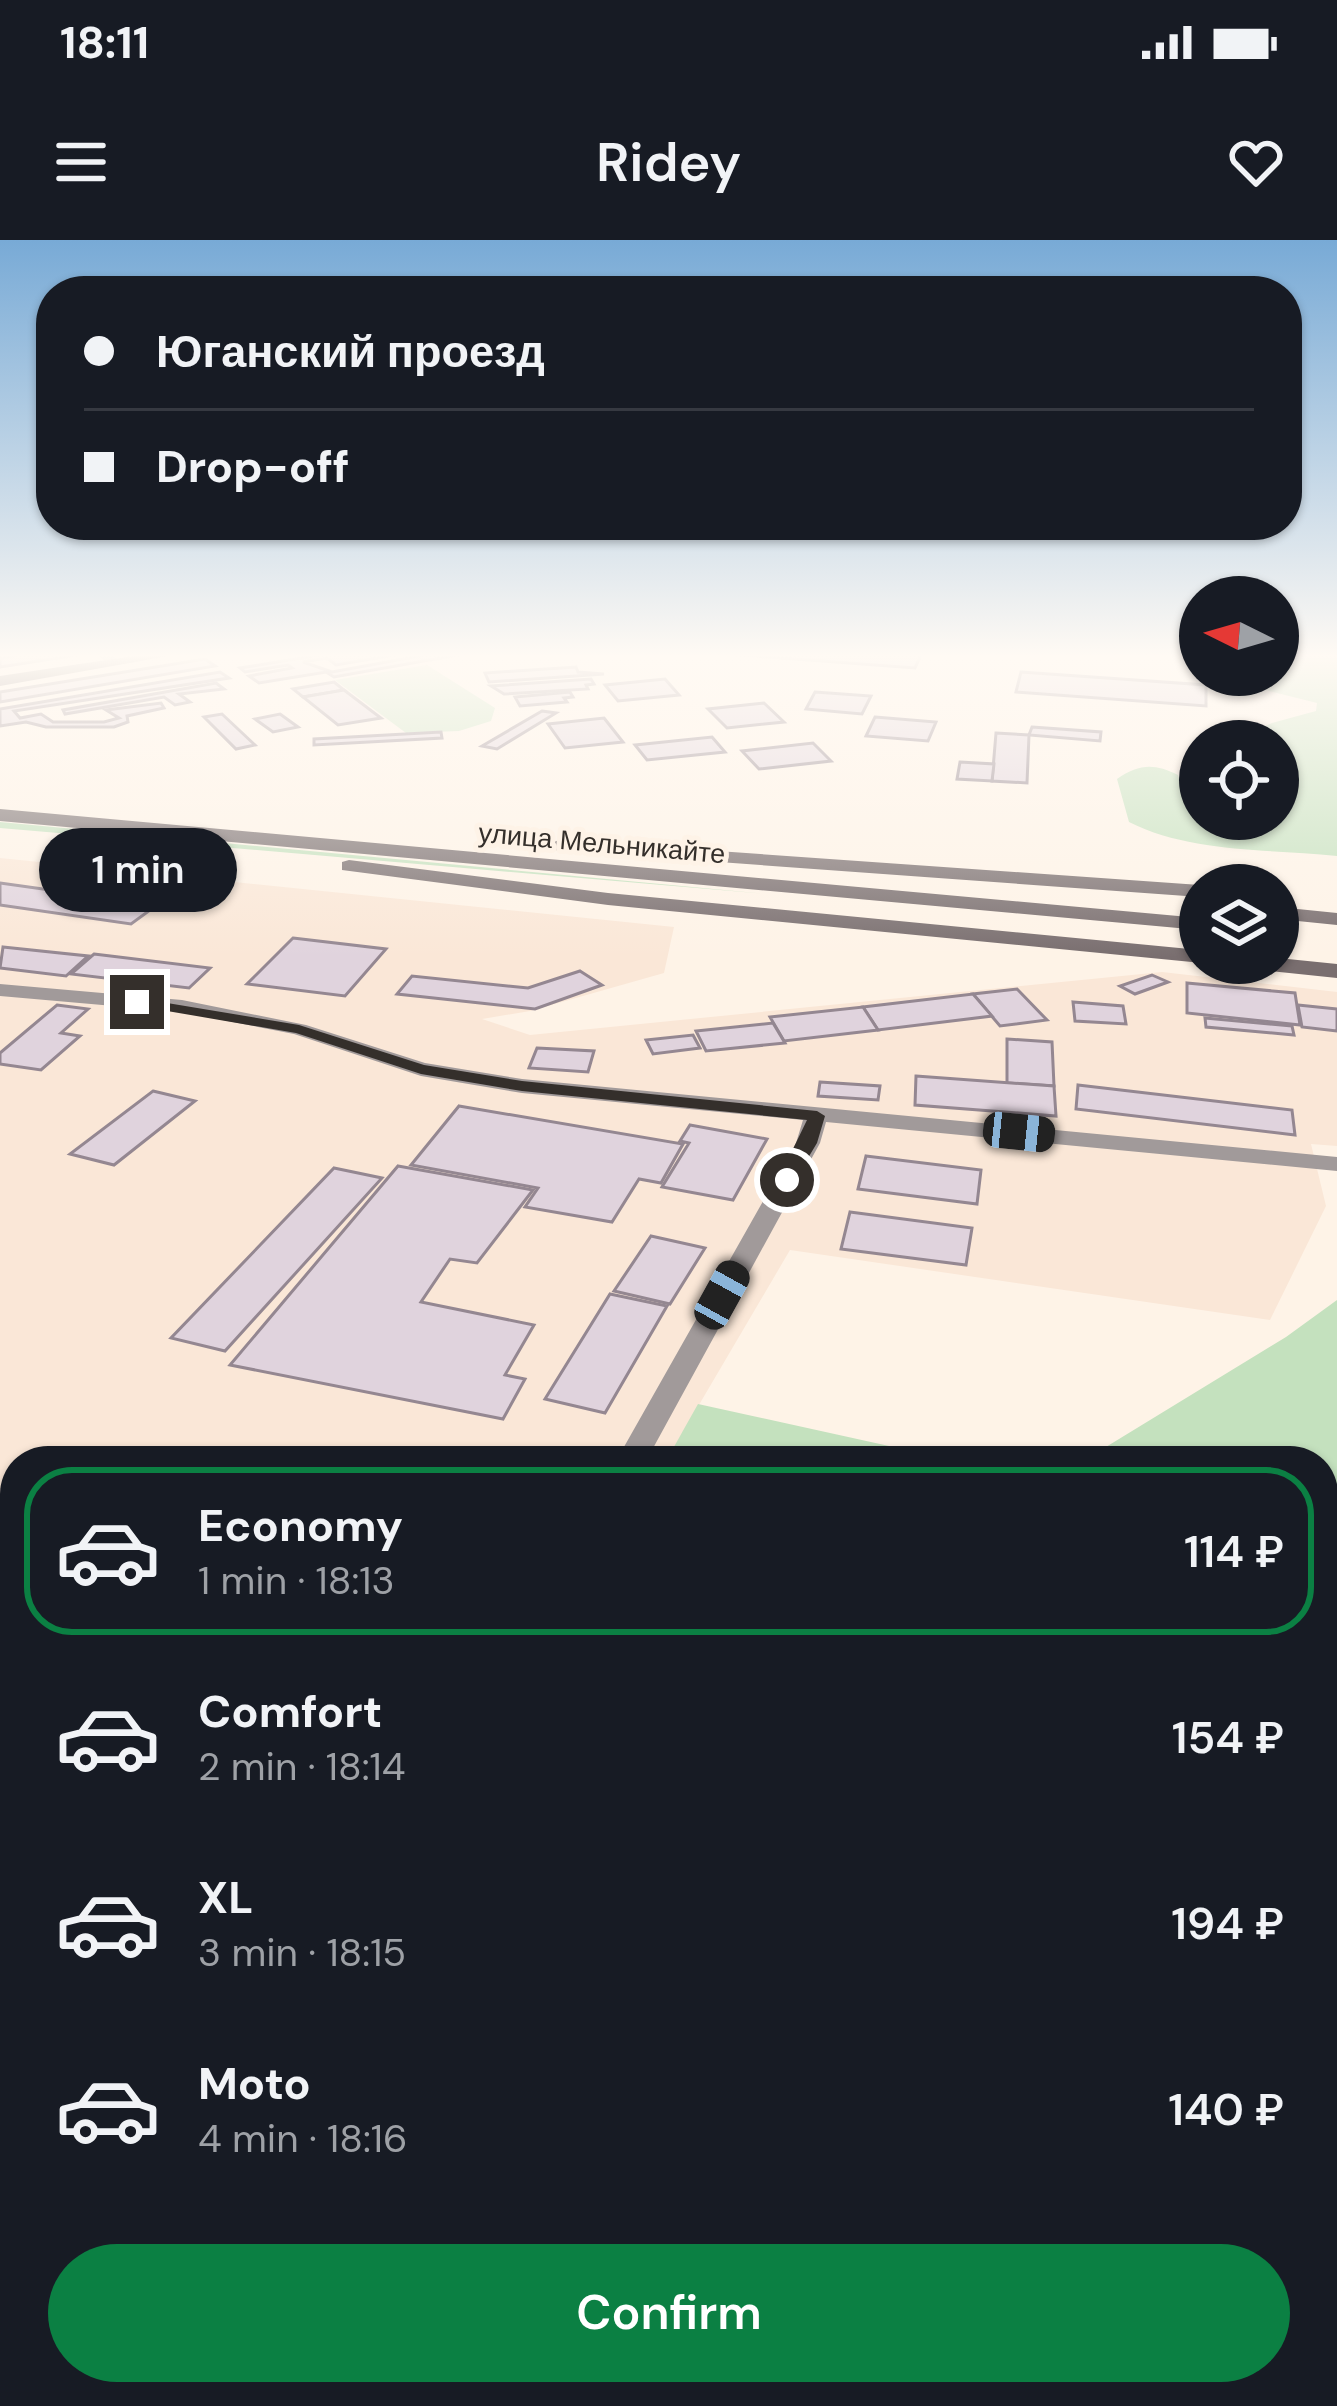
<!DOCTYPE html>
<html lang="en">
<head>
<meta charset="utf-8">
<style>
  :root { --surface:#171b24; --page:#20242c; --text:#f1f3f6; --muted:#9ea1a6; --line:#363941; --accent:#0b8043 }
  body { margin:0; font-family:"DM Sans",sans-serif; background:var(--page); color:var(--text); height:100vh; display:flex; flex-direction:column; font-size:45px; white-space:nowrap }
  * { box-sizing:border-box; margin:0 }
  p { font-size:39px; color:var(--muted) }
  .icon { flex:none; width:66px; height:66px; fill:none; stroke:currentColor; stroke-width:2; stroke-linecap:round; stroke-linejoin:round }
  .map { position:relative; flex:1; overflow:hidden }
  .details { position:absolute; left:0px; top:1206px; width:1338px; height:960px; display:flex; flex-direction:column; background:var(--surface); border-radius:48px 48px 0 0; box-shadow:0 3px 9px #0004 }
  .details>* { flex:none }
  .top-card { position:absolute; left:36px; top:36px; width:1266px; height:264px; border-radius:48px; box-shadow:0 3px 9px #0004; display:grid; align-content:center; height:264px; padding:0 48px; background:var(--surface) }
  .needle { width:78px; rotate:275deg }
  .controls { position:absolute; left:1179px; top:336px; display:grid; gap:24px }
  .controls a { display:grid; place-items:center; width:120px; height:120px; border-radius:50%; background:var(--surface); box-shadow:0 3px 9px #0004; font-size:60px }
  .end { position:absolute; width:54px; height:54px; margin:-27px; border:15px solid #342f2b; background:#fff; box-shadow:0 0 0 6px #fff }
  .from { border-radius:50% }
  .bubble { position:absolute; height:84px; border-radius:42px; background:var(--surface); box-shadow:0 3px 9px #0004; font-size:39px; font-weight:600; line-height:84px; text-align:center }
  .car { position:absolute; width:36px; height:72px; margin:-36px -18px; border-radius:15px; box-shadow:0 0 9px 3px #0007; background:linear-gradient(#222 24%,#8ab4d8 0 40%,#222 0 76%,#8ab4d8 0 86%,#222 0) }
  .top-card b { display:flex; align-items:center; gap:42px; height:114px; font-size:45px }
  .top-card b+b { border-top:3px solid var(--line) }
  .top-card i { width:30px; height:30px; background:var(--text) }
  ul { padding:21px 0 0; list-style:none }
  li { display:flex; align-items:center; gap:36px; height:168px; margin:0 24px 18px; padding:0 24px; border:6px solid transparent; border-radius:48px }
  li div { flex:1 }
  li b { display:block; font-size:45px }
  li em { font-style:normal; font-weight:600 }
  li.current { border-color:var(--accent) }
  li>.icon { width:108px; height:108px; stroke-width:1.5 }
  .primary-button { display:flex; gap:24px; margin-top:auto; padding:24px 48px }
  .primary-button a { flex:1; height:138px; border-radius:72px; background:var(--accent); color:#fff; font-size:48px; font-weight:600; line-height:138px; text-align:center }
  .status { display:flex; justify-content:space-between; align-items:center; height:84px; padding:0 60px; background:var(--surface); direction:ltr }
  .status svg { height:33px; fill:currentColor }
  header { display:flex; justify-content:space-between; align-items:center; height:156px; padding:0 48px; background:var(--surface); font-size:54px; font-weight:600 }
  .map>svg:first-child { display:block }
  .industrial { fill:#fae7d7 }
  .green { fill:#c4e1be }
  .building { fill:#e0d3dd; stroke:#948791; stroke-width:3 }
  .lines { fill:none; stroke-linecap:round; stroke-linejoin:round }
  .street { fill:#a19a9a; fill-rule:evenodd }
  .secondary { fill:#796e6f; fill-rule:evenodd }
  .route { fill:#342f2b }
  .labels { text-anchor:middle; dominant-baseline:central; stroke-width:10; stroke-linejoin:round; paint-order:stroke }
  .far-street-label { font-size:27px; fill:#342f2b; stroke:#fef3e7 }
</style>
</head>
<body>
<div class="status"><b>18:11</b><svg viewBox="0 0 49 12"><path d="M0 12V9h3v3zM5 12V6h3v6zM10 12V3h3v9zM15 12V0h3v12zM26 1h20v11H26zM47 4h2v5h-2z"/></svg></div>
<header><svg class="icon" aria-label="menu" viewBox="0 0 24 24"><path d="M4 6h16M4 12h16M4 18h16"/></svg>Ridey<svg class="icon" aria-label="heart" viewBox="0 0 24 24"><path d="M12 20l-8-8c-3-5 5-10 8-4 3-6 11-1 8 4z"/></svg></header>
<div class="map">
<svg width="1337" height="2166" viewBox="0 0 1337 2166">
  <rect width="100%" height="100%" fill="#fef3e7"/>
  <!-- industrial -->
  <polygon class="industrial" points="0,618 674,687 664,733 530,771 482,779 530,795 1162,732 1337,752 1337,906 1311,904 1326,966 1270,1080 790,1010 666,1221 15,1221 15,2151 155,2151 146,2166 0,2166"/>
  <!-- green -->
  <g class="green">
    <path d="M1278 414H1337V616C1269 609 1190 613 1129 582L1117 539C1139 524 1154 523 1178 535L1182 550 1200 555V579H1278V501H1232L1272 483 1316 471 1317 463 1269 451 1254 442 1212 435H1278Z"/>
    <polygon points="427,425 495,468 491,481 459,491 406,493 335,440"/>
    <polygon points="0,582 767,654 0,588"/>
    <polygon points="1337,1060 1337,2166 146,2166 155,2151 1323,2151 1323,1221 1083,1221 1286,1097"/>
    <polygon points="698,1164 957,1221 666,1221"/>
  </g>
  <!-- building -->
  <g class="building">
    <polygon points="26,414 76,414 77,415 0,427 0,418"/>
    <polygon points="326,414 400,414 336,425 327,418 303,422 332,432 430,414 463,414 334,437 326,432 259,443 249,436 292,428 288,425 245,432 240,428"/>
    <polygon points="729,414 909,414 921,415 915,428"/>
    <polygon points="205,419 215,426 0,462 0,452"/>
    <polygon points="576,427 578,432 604,434 489,442 485,433"/>
    <polygon points="220,432 229,438 14,471 20,478 41,474 53,482 104,482 119,478 106,470 161,463 164,468 127,476 128,482 114,487 46,487 26,482 0,486 0,469"/>
    <polygon points="1021,432 1206,445 1206,466 1016,452"/>
    <polygon points="591,439 594,444 586,445 588,449 504,454 491,446"/>
    <polygon points="665,439 679,455 618,461 605,445"/>
    <polygon points="334,442 344,450 303,457 293,449"/>
    <polygon points="216,443 224,449 179,454 190,462 175,465 164,457 65,474 63,470"/>
    <polygon points="344,450 381,478 338,485 303,457"/>
    <polygon points="570,452 573,457 564,458 567,462 520,466 515,457"/>
    <polygon points="815,452 871,456 862,474 806,469"/>
    <polygon points="764,463 784,482 727,488 708,469"/>
    <polygon points="542,471 556,473 497,509 482,506"/>
    <polygon points="222,474 255,505 236,509 204,477"/>
    <polygon points="280,474 298,487 273,492 255,479"/>
    <polygon points="875,477 936,482 928,501 866,496"/>
    <polygon points="604,478 623,502 565,508 548,484"/>
    <polygon points="1032,487 1101,492 1100,501 1029,495"/>
    <polygon points="441,492 442,498 314,505 314,499"/>
    <polygon points="996,493 1029,495 1027,543 992,541"/>
    <polygon points="712,497 725,512 647,520 635,505"/>
    <polygon points="813,503 831,521 759,529 742,511"/>
    <polygon points="960,522 994,524 992,541 957,539"/>
    <polygon points="0,643 157,665 131,684 0,665"/>
    <polygon points="293,698 386,709 345,756 247,744"/>
    <polygon points="3,707 88,716 66,736 0,728"/>
    <polygon points="94,714 210,728 189,748 71,734"/>
    <polygon points="580,731 602,745 535,769 397,754 412,736 528,748"/>
    <polygon points="1152,735 1168,742 1135,754 1120,746"/>
    <polygon points="1187,743 1295,753 1300,785 1187,773"/>
    <polygon points="1017,749 1047,780 1000,786 973,754"/>
    <polygon points="973,754 992,776 878,790 863,767"/>
    <polygon points="1073,762 1123,766 1126,784 1075,781"/>
    <polygon points="57,765 88,769 61,793 80,796 41,830 0,824 0,813"/>
    <polygon points="1298,765 1337,769 1337,791 1302,787"/>
    <polygon points="863,767 878,790 784,801 770,777"/>
    <polygon points="1205,778 1292,786 1294,795 1206,787"/>
    <polygon points="773,783 785,803 706,811 696,791"/>
    <polygon points="693,795 700,808 653,814 646,800"/>
    <polygon points="1007,799 1052,802 1054,846 1007,843"/>
    <polygon points="537,808 594,811 588,832 529,828"/>
    <polygon points="916,836 1054,846 1056,876 915,865"/>
    <polygon points="820,842 880,846 878,860 818,856"/>
    <polygon points="1078,845 1292,870 1295,895 1076,869"/>
    <polygon points="153,851 195,861 114,925 70,914"/>
    <polygon points="459,866 683,904 661,943 639,939 612,982 525,967 538,948 411,925"/>
    <polygon points="690,885 767,899 733,960 662,947 689,903 680,901"/>
    <polygon points="866,916 981,930 977,964 858,949"/>
    <polygon points="398,926 533,950 477,1023 450,1019 421,1062 534,1085 505,1135 525,1139 503,1179 230,1125"/>
    <polygon points="334,928 382,938 225,1111 171,1098"/>
    <polygon points="850,972 972,988 966,1025 841,1009"/>
    <polygon points="651,996 705,1008 670,1064 614,1051"/>
    <polygon points="610,1054 667,1066 605,1173 545,1159"/>
    <polygon points="242,2151 337,2151 329,2166 235,2166"/>
  </g>
  <g class="lines">
    <!-- street -->
    <g class="street">
      <polygon points="98,414 112,414 121,423 109,426"/>
      <polygon points="0,744 182,760 306,785 425,823 522,839 1337,917 1337,931 826,882 820,903 646,1221 616,1221 796,903 803,880 522,853 421,836 294,794 182,772 0,756"/>
      <polygon points="77,2151 128,2151 122,2166 70,2166"/>
    </g>
    <!-- secondary -->
    <g class="secondary">
      <polygon points="146,414 180,414 0,446 0,436"/>
      <polygon points="0,569 1200,678 1200,690 0,581"/>
      <polygon points="560,600 1200,645 1200,657 553,610 553,602"/>
      <polygon points="349,620 608,653 1200,710 1202,723 608,665 342,630 342,622"/>
      <polygon points="1278,667 1337,673 1337,685 1278,679"/>
      <polygon points="1278,718 1337,724 1337,738 1260,730 1249,723 1278,723"/>
    </g>
  </g>
  <!-- sky -->
  <linearGradient id="sky" x2="0" y2="1"><stop stop-color="#78aad6"/><stop offset="0.58" stop-color="#fffaf4"/><stop offset="1" stop-color="#fffaf4" stop-opacity="0"/></linearGradient>
  <rect width="1337" height="717" fill="url(#sky)"/>
  <!-- route -->
  <polygon class="route" points="137,758 299,785 424,825 522,841 817,871 825,876 817,903 793,943 787,945 778,940 807,880 522,851 421,834 296,793 132,765"/>
  <g class="labels">
    <!-- far-street labels -->
    <g class="far-street-label">
      <text transform="translate(602 603) rotate(5)">улица Мельникайте</text>
    </g>
  </g>
</svg>
<div class="controls">
<a><svg class="needle" viewBox="-14 -14 28 28"><path d="M0-13l5 13h-10z" fill="#e53935"/><path d="M0 13l5-13h-10z" fill="#9ea1a6"/></svg></a>
<a><svg class="icon" aria-label="locate" viewBox="0 0 24 24"><circle cx="12" cy="12" r="6"/><path d="M12 2v4M12 18v4M2 12h4M18 12h4"/></svg></a>
<a><svg class="icon" aria-label="layers" viewBox="0 0 24 24"><path d="M12 4l9 5-9 5-9-5zM3 14l9 5 9-5"/></svg></a>
</div>
<i class="end from" style="left:787px;top:940px"></i>
<i class="end" style="left:137px;top:762px"></i>
<div class="bubble" style="left:39px;top:588px;width:198px">1 min</div>
<i class="car" style="left:1019px;top:892px;rotate:96deg"></i>
<i class="car" style="left:722px;top:1055px;rotate:29deg"></i>
<div class="top-card">
<b><i class="from"></i>Юганский проезд</b>
<b><i></i>Drop-off</b>
</div>
<section class="details">
<ul>
<li class="current"><svg class="icon" aria-label="car" viewBox="0 0 24 24"><path d="M5 17H2v-5l4-1 3-4h7l3 4 3 1v5h-3M9 17h6M6 11h13"/><circle cx="7" cy="17" r="2"/><circle cx="17" cy="17" r="2"/></svg><div><b>Economy</b><p>1 min · 18:13</p></div><em>114 ₽</em></li>
<li><svg class="icon" aria-label="car" viewBox="0 0 24 24"><path d="M5 17H2v-5l4-1 3-4h7l3 4 3 1v5h-3M9 17h6M6 11h13"/><circle cx="7" cy="17" r="2"/><circle cx="17" cy="17" r="2"/></svg><div><b>Comfort</b><p>2 min · 18:14</p></div><em>154 ₽</em></li>
<li><svg class="icon" aria-label="car" viewBox="0 0 24 24"><path d="M5 17H2v-5l4-1 3-4h7l3 4 3 1v5h-3M9 17h6M6 11h13"/><circle cx="7" cy="17" r="2"/><circle cx="17" cy="17" r="2"/></svg><div><b>XL</b><p>3 min · 18:15</p></div><em>194 ₽</em></li>
<li><svg class="icon" aria-label="car" viewBox="0 0 24 24"><path d="M5 17H2v-5l4-1 3-4h7l3 4 3 1v5h-3M9 17h6M6 11h13"/><circle cx="7" cy="17" r="2"/><circle cx="17" cy="17" r="2"/></svg><div><b>Moto</b><p>4 min · 18:16</p></div><em>140 ₽</em></li>
</ul>
<div class="primary-button"><a>Confirm</a></div>
</section>
</div>
</body>
</html>
